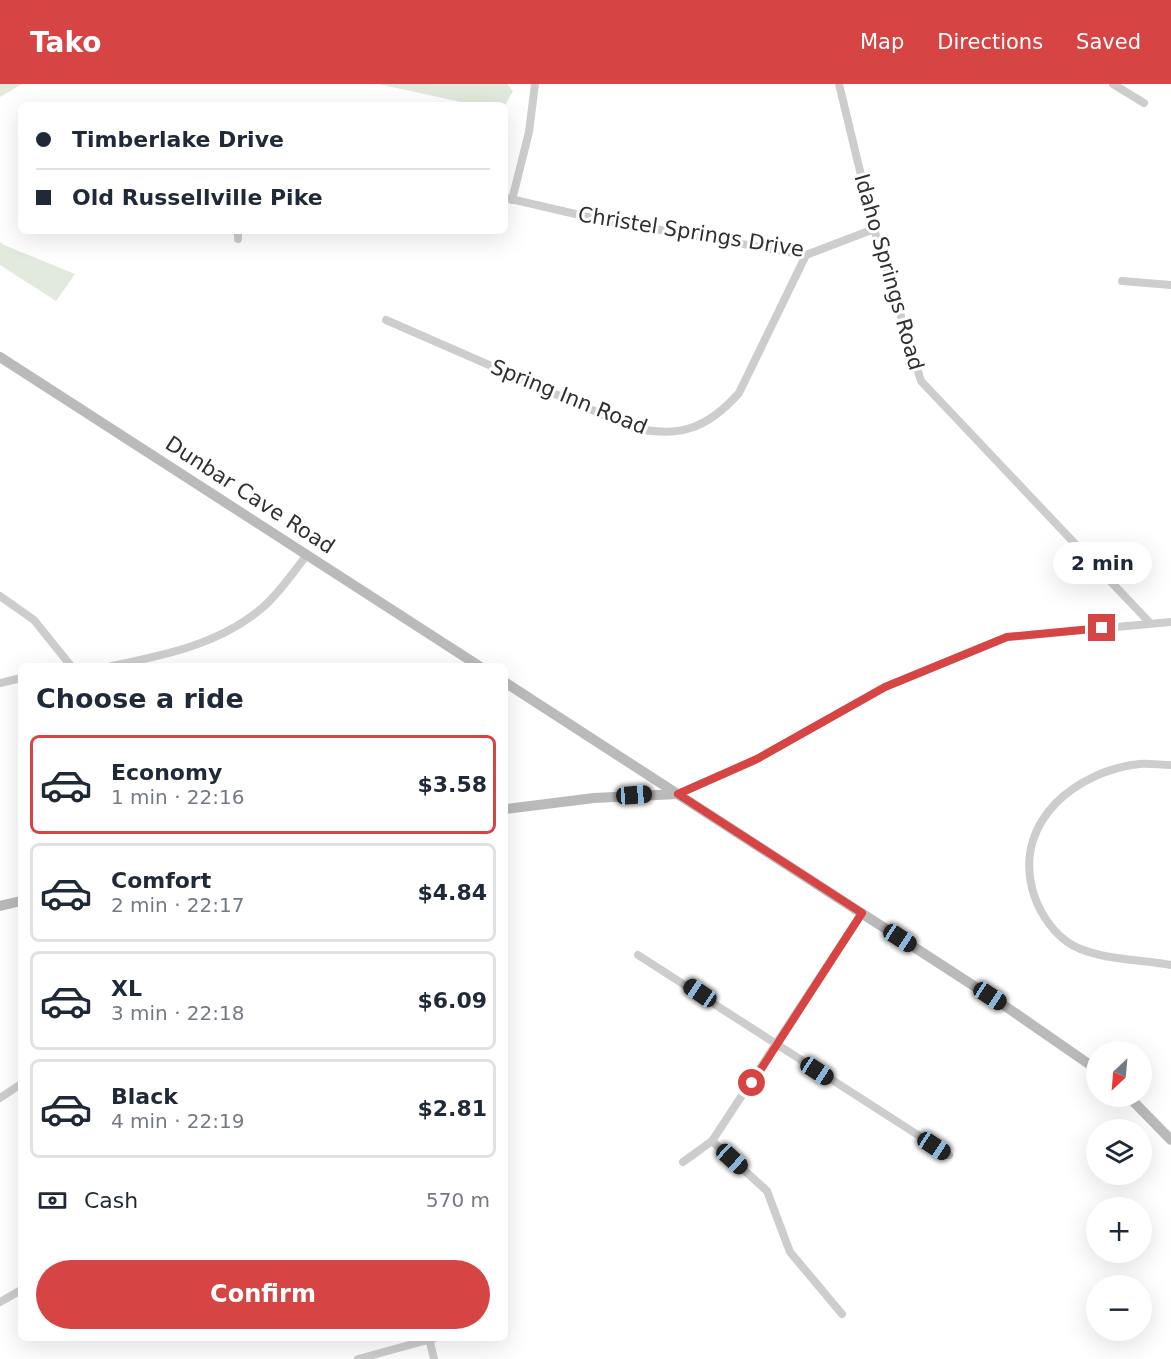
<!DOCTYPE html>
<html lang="en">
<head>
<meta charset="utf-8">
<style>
  :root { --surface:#fff; --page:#f6f6f7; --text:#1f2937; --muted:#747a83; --line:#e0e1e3; --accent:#d64544 }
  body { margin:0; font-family:"DejaVu Sans",sans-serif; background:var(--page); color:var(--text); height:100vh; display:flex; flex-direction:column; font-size:22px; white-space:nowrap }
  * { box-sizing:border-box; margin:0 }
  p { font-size:20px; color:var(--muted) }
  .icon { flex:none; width:33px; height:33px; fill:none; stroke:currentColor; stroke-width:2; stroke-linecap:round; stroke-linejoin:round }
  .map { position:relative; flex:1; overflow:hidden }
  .sheet { position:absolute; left:18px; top:579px; width:490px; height:678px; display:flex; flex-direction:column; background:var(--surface); border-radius:9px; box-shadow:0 6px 24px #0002 }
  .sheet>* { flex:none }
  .banner { position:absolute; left:18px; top:18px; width:490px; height:132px; border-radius:9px; box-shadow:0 6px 24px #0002; display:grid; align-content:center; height:132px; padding:0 18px; background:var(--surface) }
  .needle { width:39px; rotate:206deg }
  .tools { position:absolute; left:1086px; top:957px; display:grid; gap:12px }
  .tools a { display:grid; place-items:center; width:66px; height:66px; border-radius:50%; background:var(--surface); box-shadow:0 6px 24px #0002; font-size:30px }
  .end { position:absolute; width:27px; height:27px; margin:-14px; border:8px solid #d64544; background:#fff; box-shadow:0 0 0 3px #fff }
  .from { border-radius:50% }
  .bubble { position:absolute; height:42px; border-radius:21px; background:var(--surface); box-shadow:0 6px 24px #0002; font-size:20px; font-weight:800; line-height:42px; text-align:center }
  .car { position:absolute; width:18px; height:36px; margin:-18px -9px; border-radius:8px; box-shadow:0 0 4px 2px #0007; background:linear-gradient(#222 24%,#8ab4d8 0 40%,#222 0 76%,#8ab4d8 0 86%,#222 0) }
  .banner b { display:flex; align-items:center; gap:21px; height:57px; font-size:22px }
  .banner b+b { border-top:2px solid var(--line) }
  .banner i { width:15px; height:15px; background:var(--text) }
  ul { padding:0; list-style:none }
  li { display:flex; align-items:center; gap:18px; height:99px; margin:0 12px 9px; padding:0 6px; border:3px solid var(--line); border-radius:9px }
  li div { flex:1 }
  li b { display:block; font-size:22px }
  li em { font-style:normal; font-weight:800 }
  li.on { border-color:var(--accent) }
  li>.icon { width:54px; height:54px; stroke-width:1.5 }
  h2 { padding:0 18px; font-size:27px; line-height:72px }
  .pay { display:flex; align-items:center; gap:15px; height:66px; padding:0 18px; font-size:22px }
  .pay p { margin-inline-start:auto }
  .button { display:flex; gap:12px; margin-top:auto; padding:12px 18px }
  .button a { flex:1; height:69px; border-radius:36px; background:var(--accent); color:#fff; font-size:24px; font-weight:800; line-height:69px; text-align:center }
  header { display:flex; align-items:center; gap:36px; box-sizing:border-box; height:84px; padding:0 30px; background:var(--accent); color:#fff }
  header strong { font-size:28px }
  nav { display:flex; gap:33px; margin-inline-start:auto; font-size:21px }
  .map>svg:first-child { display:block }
  .green { fill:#e2e9dd }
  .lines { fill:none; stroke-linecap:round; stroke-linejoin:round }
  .street { stroke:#cdcdcd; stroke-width:8 }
  .secondary { stroke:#bababa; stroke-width:10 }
  .route { stroke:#d64544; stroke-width:8 }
  .labels { text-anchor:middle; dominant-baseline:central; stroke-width:6; stroke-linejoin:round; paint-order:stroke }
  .street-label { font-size:21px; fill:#303030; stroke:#fff }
</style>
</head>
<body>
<header>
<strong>Tako</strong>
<nav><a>Map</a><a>Directions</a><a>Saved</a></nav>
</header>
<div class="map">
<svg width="1171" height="1275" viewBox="0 0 1171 1275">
  <rect width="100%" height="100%" fill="#fff"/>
  <!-- green -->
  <g class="green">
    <polygon points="0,0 22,0 0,13"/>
    <polygon points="378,0 507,0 513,7 505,21 475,21"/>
    <polygon points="0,158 4,161 75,190 56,217 0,181"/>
  </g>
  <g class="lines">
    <!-- street -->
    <g class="street">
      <polyline points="839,0 874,145 921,297 1150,539"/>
      <polyline points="1113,0 1144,19"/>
      <polyline points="506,114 597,135 806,171 874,145"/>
      <polyline points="512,116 529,48 535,0"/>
      <polyline points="238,147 238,155"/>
      <polyline points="1122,197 1171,201"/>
      <path d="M386 236 631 343C678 355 707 345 739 309L806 171"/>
      <polyline points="0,512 34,536 71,582"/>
      <path d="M112 582C165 571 220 560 262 524 279 510 293 488 307 471"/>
      <polyline points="0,599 21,594"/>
      <path d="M1171 681C1161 681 1149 679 1139 680 1077 687 1015 736 1032 804 1037 824 1049 844 1066 857 1091 876 1139 875 1171 881"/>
      <polyline points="678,710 757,675 885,603 1007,553 1171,538"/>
      <polyline points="638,871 949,1071"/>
      <polyline points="0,1014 21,1000"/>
      <polyline points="712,1057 767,1107 790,1168 842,1230"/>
      <polyline points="683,1078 712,1057 862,829"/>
      <polyline points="0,1218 21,1206"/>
      <polyline points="429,1254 434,1275"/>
      <polyline points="358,1275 435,1254"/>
    </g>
    <!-- secondary -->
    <g class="secondary">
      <polyline points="0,273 479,582"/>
      <polyline points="506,599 1005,922 1096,985"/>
      <polyline points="506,725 594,714 678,710"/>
      <polyline points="0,822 21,817"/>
      <polyline points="1128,1012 1171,1056"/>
    </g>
  </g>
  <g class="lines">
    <!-- route -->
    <polyline class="route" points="752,999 862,829 678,710 757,675 885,603 1007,553 1102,544"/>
  </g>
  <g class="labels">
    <!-- street labels -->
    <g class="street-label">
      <text transform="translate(691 148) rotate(9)">Christel Springs Drive</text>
      <text transform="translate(889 188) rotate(74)">Idaho Springs Road</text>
      <text transform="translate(569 313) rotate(22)">Spring Inn Road</text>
      <text transform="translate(250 411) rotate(33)">Dunbar Cave Road</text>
    </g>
  </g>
</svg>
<div class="tools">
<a><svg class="needle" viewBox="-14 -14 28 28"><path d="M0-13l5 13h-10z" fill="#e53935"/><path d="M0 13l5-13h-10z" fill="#747a83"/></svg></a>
<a><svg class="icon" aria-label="layers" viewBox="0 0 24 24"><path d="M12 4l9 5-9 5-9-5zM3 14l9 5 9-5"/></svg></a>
<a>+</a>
<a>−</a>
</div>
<i class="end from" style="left:752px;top:999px"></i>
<i class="end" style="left:1102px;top:544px"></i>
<div class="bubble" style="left:1053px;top:458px;width:99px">2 min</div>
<i class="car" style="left:634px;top:711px;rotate:86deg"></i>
<i class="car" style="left:900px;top:854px;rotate:123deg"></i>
<i class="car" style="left:700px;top:909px;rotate:304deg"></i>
<i class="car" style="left:990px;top:912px;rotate:123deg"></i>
<i class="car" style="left:817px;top:987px;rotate:123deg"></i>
<i class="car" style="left:934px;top:1062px;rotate:123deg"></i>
<i class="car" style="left:732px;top:1075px;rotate:132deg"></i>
<div class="banner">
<b><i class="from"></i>Timberlake Drive</b>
<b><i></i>Old Russellville Pike</b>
</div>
<section class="sheet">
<h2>Choose a ride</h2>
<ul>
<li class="on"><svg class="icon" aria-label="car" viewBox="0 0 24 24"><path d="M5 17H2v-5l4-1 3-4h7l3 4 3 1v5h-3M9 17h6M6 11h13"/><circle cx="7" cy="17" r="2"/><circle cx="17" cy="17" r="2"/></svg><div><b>Economy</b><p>1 min · 22:16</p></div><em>$3.58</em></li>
<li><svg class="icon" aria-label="car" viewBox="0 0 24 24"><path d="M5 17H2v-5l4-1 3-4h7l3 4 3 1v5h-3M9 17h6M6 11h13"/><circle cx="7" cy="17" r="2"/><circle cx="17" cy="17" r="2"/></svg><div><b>Comfort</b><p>2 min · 22:17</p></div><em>$4.84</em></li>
<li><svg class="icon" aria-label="car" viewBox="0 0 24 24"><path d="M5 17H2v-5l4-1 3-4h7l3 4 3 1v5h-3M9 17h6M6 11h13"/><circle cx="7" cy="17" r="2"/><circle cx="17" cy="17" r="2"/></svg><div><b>XL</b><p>3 min · 22:18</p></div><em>$6.09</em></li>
<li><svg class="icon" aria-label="car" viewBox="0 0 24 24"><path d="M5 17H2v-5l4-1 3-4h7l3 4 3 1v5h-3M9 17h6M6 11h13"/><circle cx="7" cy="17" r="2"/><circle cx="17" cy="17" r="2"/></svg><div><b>Black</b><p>4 min · 22:19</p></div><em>$2.81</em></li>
</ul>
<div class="pay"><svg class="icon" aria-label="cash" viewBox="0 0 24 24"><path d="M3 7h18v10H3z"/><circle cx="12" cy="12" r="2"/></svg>Cash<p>570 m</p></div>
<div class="button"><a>Confirm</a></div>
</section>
</div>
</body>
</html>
